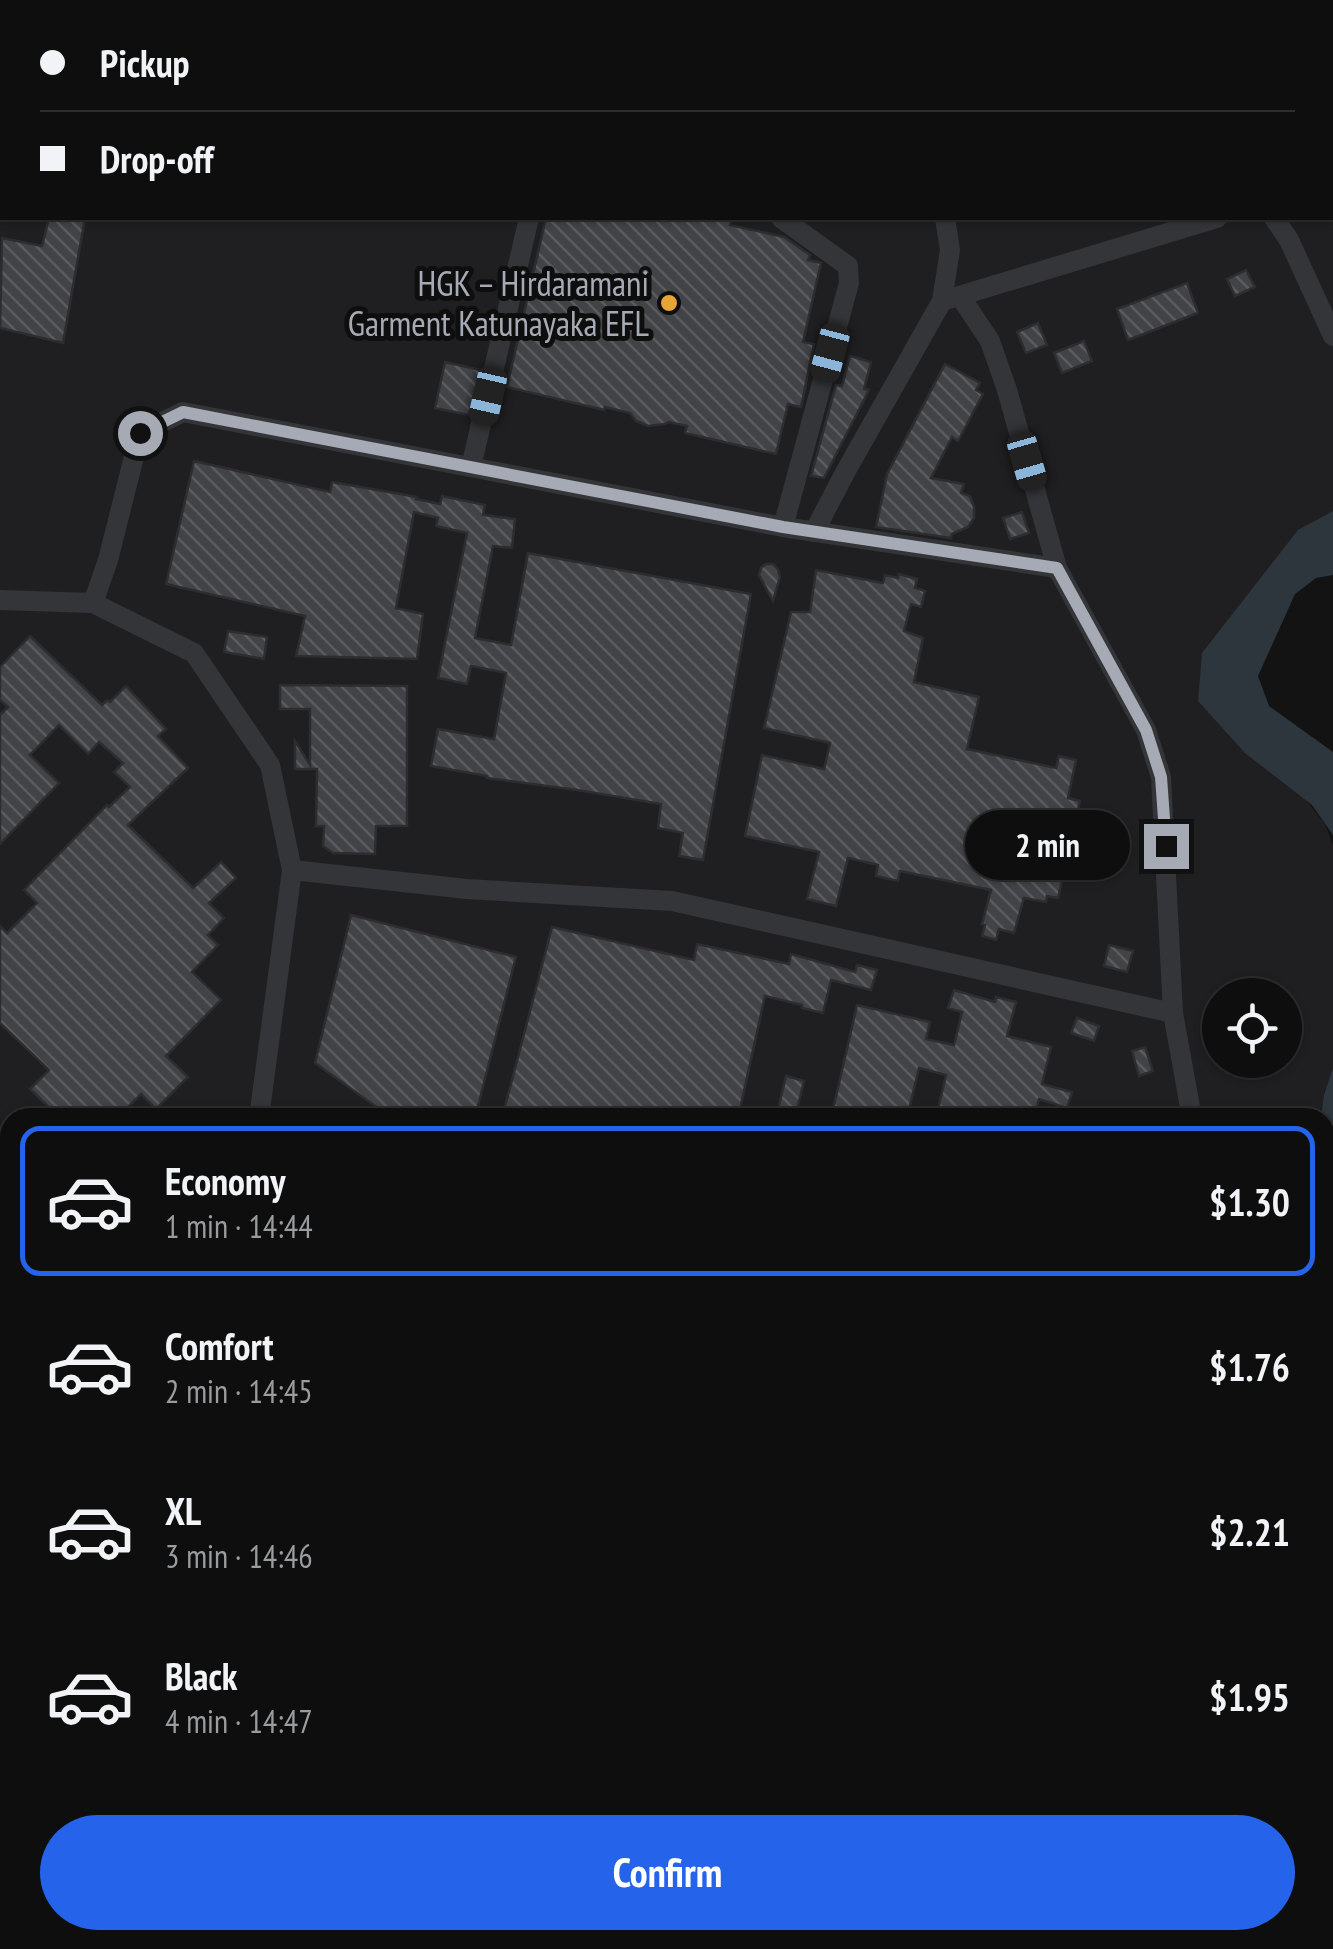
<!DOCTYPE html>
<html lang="en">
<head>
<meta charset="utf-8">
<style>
  :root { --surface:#0e0e0f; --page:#1c1c1d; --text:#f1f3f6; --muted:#9b9c9e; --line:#2e2e2f; --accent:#2563eb }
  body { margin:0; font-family:"PT Sans Narrow",sans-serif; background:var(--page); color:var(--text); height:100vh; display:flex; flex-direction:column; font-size:38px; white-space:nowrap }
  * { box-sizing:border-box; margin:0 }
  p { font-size:32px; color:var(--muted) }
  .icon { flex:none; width:55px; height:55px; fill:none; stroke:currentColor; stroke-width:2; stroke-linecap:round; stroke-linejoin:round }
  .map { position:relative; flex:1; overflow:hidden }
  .drawer { position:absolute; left:0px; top:1108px; width:1335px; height:842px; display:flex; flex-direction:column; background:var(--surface); border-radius:30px 30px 0 0; box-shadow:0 2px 8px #0004,0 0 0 2px var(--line) }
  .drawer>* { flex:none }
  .banner { position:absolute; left:0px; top:0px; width:1335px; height:220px; box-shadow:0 2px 8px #0004,0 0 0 2px var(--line); display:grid; align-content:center; height:220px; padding:0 40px; background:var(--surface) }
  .buttons { position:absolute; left:1202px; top:978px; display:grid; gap:20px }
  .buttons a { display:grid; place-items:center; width:100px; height:100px; border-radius:50%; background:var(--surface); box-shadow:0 2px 8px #0004,0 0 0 2px var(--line); font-size:50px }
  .end { position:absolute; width:45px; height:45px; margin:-22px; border:12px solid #a5aab4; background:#111; box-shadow:0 0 0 5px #111 }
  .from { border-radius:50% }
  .bubble { position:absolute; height:70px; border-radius:35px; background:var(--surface); box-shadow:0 2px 8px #0004,0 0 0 2px var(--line); font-size:32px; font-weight:700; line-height:70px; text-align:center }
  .car { position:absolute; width:30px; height:60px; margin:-30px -15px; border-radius:12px; box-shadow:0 0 8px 2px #0007; background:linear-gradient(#222 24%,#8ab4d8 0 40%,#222 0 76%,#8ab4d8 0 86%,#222 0) }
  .banner b { display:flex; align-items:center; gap:35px; height:95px; font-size:38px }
  .banner b+b { border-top:2px solid var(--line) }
  .banner i { width:25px; height:25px; background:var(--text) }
  ul { padding:18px 0 0; list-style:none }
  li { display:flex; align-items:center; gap:30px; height:150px; margin:0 20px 15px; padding:0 20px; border:5px solid transparent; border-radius:20px }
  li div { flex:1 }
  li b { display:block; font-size:38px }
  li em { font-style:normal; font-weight:700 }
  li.active { border-color:var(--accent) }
  li>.icon { width:90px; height:90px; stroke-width:1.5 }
  .action { display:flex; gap:20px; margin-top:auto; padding:20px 40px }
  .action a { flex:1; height:115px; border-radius:60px; background:var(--accent); color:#fff; font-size:40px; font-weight:700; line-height:115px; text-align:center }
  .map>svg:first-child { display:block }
  .built { fill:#1f1f21; fill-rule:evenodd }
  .water { fill:#2d363c }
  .building { fill:url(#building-back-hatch); stroke:#2d2d30; stroke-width:2.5 }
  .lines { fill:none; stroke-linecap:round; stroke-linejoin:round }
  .minor { stroke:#343539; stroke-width:20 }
  .major { stroke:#505258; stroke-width:25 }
  .route { stroke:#a5aab4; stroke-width:12 }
  .poi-dot { fill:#e8a537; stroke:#0e0e0f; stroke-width:4 }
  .labels { text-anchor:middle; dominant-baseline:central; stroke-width:10; stroke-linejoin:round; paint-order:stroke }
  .poi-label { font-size:35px; fill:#a5aab4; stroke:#0e0e0f; text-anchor:end }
</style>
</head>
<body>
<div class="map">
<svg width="1333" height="1949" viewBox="0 0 1333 1949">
  <defs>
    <pattern id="building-back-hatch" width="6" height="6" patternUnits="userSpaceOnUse" patternTransform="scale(2.5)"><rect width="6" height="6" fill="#424347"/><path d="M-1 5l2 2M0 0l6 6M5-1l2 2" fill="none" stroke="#5a5b5f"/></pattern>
  </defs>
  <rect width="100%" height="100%" fill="#131314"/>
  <!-- built -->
  <g class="built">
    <polygon points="0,0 178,0 175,2 2,2 2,138 0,140"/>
    <polygon points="222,0 518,0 522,2 219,2"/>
    <path d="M1026 0H1333V543L1215 684 1325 824 1333 845V1078L1322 1117 10 1118V1940H1262L1259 1949H0V174L2 172V218H1332V2H1023ZM1220 995H1285V1060H1220Z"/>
    <polygon points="1325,1358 1333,1554 1333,1610 1325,1709"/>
  </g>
  <!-- water -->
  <g class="water">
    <polygon points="1333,511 1333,575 1316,578 1295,594 1258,676 1269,706 1333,752 1333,835 1312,805 1245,753 1198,701 1202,653 1298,530"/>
    <polygon points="1333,1068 1333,1563 1325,1535 1325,1293 1330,1206 1325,1191 1325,1118 1321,1117 1324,1095"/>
  </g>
  <!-- building -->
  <g class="building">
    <polygon points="49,218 85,218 63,343 0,328 2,238 42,246"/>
    <polygon points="546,218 732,218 730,225 784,237 810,255 808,260 821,263 803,342 814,344 801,407 788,404 776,454 685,433 687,426 669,422 665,424 648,426 636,421 630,413 605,407 604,410 507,387"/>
    <polygon points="1246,270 1255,287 1235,296 1227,279"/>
    <polygon points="1187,283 1198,313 1128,340 1117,309"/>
    <polygon points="1038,323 1047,345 1026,353 1017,332"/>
    <polygon points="1084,341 1092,361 1062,373 1054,353"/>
    <polygon points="850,356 871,362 864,389 869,390 824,478 811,476 836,385 842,386"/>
    <polygon points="445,362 480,370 469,415 435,408"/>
    <polygon points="945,364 980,383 976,390 983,394 958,441 952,437 931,478 964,484 961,493 970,496 974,507 974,518 968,527 952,534 951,538 876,527 887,474"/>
    <polygon points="194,461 330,492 332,482 417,497 416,499 440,504 442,496 485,505 483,515 515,519 512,548 493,546 475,638 511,645 528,553 751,594 703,860 679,856 683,833 658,828 661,804 577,790 487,778 487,776 431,766 438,729 494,739 506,673 471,666 467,684 438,678 467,533 436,526 438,518 414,512 396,608 423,614 417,659 296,656 305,616 166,584"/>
    <polygon points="1022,512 1029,533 1010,539 1003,518"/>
    <polygon points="766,564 773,564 778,569 780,577 773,601 759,575 761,568"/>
    <polygon points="816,570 883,583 885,575 898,578 899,574 917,579 915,588 925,591 921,607 911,604 904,631 923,638 914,682 979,697 967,749 1056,768 1059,756 1076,760 1068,798 1080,801 1058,898 1047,896 1046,902 1024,898 1014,933 999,929 996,940 982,936 985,925 982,924 991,890 900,871 898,881 876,876 878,865 848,858 836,906 807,899 819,852 745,836 762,755 824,769 830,743 764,728 791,612 810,612"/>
    <polygon points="228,631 267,637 264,659 224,652"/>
    <polygon points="30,636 102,705 107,700 110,702 126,686 166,729 158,736 188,768 128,825 193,888 221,862 236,878 209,903 224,918 208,935 218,945 192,972 221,1000 166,1056 188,1077 156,1109 141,1094 117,1118 60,1118 30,1089 49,1070 0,1023 0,926 7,933 37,903 24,890 107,805 109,807 130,787 114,772 123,763 99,742 88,754 59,725 30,755 59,783 0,844 0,715 8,707 0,700 0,667"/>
    <polygon points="280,685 407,686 407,826 376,826 375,854 333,853 323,846 324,826 316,826 317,769 295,769 295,741 310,765 310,709 280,709"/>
    <polygon points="351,915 516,957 475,1118 392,1118 315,1063"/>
    <polygon points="552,927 694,960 697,944 789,964 791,954 855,972 857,965 877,970 871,990 831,980 823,1013 802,1008 802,1005 765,996 738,1118 502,1118"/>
    <polygon points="1109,945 1133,951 1127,972 1104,966"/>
    <polygon points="954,990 995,1002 996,997 1016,1002 1007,1036 1051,1047 1042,1084 1072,1092 1067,1108 1039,1099 1034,1118 936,1118 946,1075 919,1068 907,1118 831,1118 857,1005 930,1022 926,1039 954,1045 962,1012 948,1008"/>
    <polygon points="1077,1018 1099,1026 1094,1041 1071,1033"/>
    <polygon points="1145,1047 1153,1071 1139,1076 1132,1051"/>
    <polygon points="786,1076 804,1081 795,1118 776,1118"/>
  </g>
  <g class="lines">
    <!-- minor -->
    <g class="minor">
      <polyline points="35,0 37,2"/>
      <polyline points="489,0 493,2"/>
      <polyline points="100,2 104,0"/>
      <polyline points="1076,2 1079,0"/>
      <polyline points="781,218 848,266 849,283 783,527"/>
      <polyline points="1274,218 1289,240 1333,336"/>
      <polyline points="960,296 990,341 1007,390 1057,568 1146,730 1161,777 1173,1013 1192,1118"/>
      <polyline points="949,299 1217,218"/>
      <polyline points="471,467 529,218"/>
      <polyline points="814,532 847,469 942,301 950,250 945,218"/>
      <polyline points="0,600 93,603 194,653 270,765 292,870 259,1118"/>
      <polyline points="93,603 108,560 140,433 183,412 783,527 1057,568"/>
      <polyline points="292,870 467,889 672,901 1173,1013"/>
      <polyline points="0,1329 10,1323"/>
      <polyline points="889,1949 891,1940"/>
      <polyline points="1243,1949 1246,1940"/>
    </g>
    <!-- major -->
    <g class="major">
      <polyline points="218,2 221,0"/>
      <polyline points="0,182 2,179"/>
    </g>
  </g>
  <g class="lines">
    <!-- route -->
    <polyline class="route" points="140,433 183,412 783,527 1057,568 1146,730 1161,777 1166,846"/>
  </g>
  <!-- markers -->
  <circle class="poi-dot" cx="669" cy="303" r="10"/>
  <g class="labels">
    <!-- poi labels -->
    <g class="poi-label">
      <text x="649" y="283">HGK – Hirdaramani<tspan x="649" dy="40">Garment Katunayaka EFL</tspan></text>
    </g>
  </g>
</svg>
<div class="buttons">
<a><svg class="icon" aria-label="locate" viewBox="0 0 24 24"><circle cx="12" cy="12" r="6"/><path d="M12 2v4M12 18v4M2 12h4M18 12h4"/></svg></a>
</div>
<i class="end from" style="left:140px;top:433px"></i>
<i class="end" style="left:1166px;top:846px"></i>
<div class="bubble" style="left:965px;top:810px;width:165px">2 min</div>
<i class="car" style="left:830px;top:353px;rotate:195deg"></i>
<i class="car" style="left:488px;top:396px;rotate:193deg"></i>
<i class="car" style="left:1027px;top:461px;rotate:164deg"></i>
<div class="banner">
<b><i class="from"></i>Pickup</b>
<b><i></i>Drop-off</b>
</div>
<section class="drawer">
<ul>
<li class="active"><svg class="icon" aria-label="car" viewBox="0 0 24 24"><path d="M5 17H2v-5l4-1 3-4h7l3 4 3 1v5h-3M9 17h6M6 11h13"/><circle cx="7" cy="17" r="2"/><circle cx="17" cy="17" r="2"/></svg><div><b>Economy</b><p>1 min · 14:44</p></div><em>$1.30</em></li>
<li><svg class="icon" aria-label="car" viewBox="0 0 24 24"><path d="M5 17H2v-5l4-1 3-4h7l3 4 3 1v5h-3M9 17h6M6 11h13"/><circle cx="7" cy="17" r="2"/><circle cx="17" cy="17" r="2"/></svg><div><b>Comfort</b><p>2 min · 14:45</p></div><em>$1.76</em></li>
<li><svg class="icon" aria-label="car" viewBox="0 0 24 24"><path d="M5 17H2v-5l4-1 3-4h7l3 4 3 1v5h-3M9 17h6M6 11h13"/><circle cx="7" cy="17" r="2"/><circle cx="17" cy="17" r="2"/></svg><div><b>XL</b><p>3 min · 14:46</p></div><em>$2.21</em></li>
<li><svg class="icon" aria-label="car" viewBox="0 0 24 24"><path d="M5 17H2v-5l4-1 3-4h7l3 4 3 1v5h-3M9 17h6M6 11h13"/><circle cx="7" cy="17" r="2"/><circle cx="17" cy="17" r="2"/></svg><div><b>Black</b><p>4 min · 14:47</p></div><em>$1.95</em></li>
</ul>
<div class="action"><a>Confirm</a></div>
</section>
</div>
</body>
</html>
